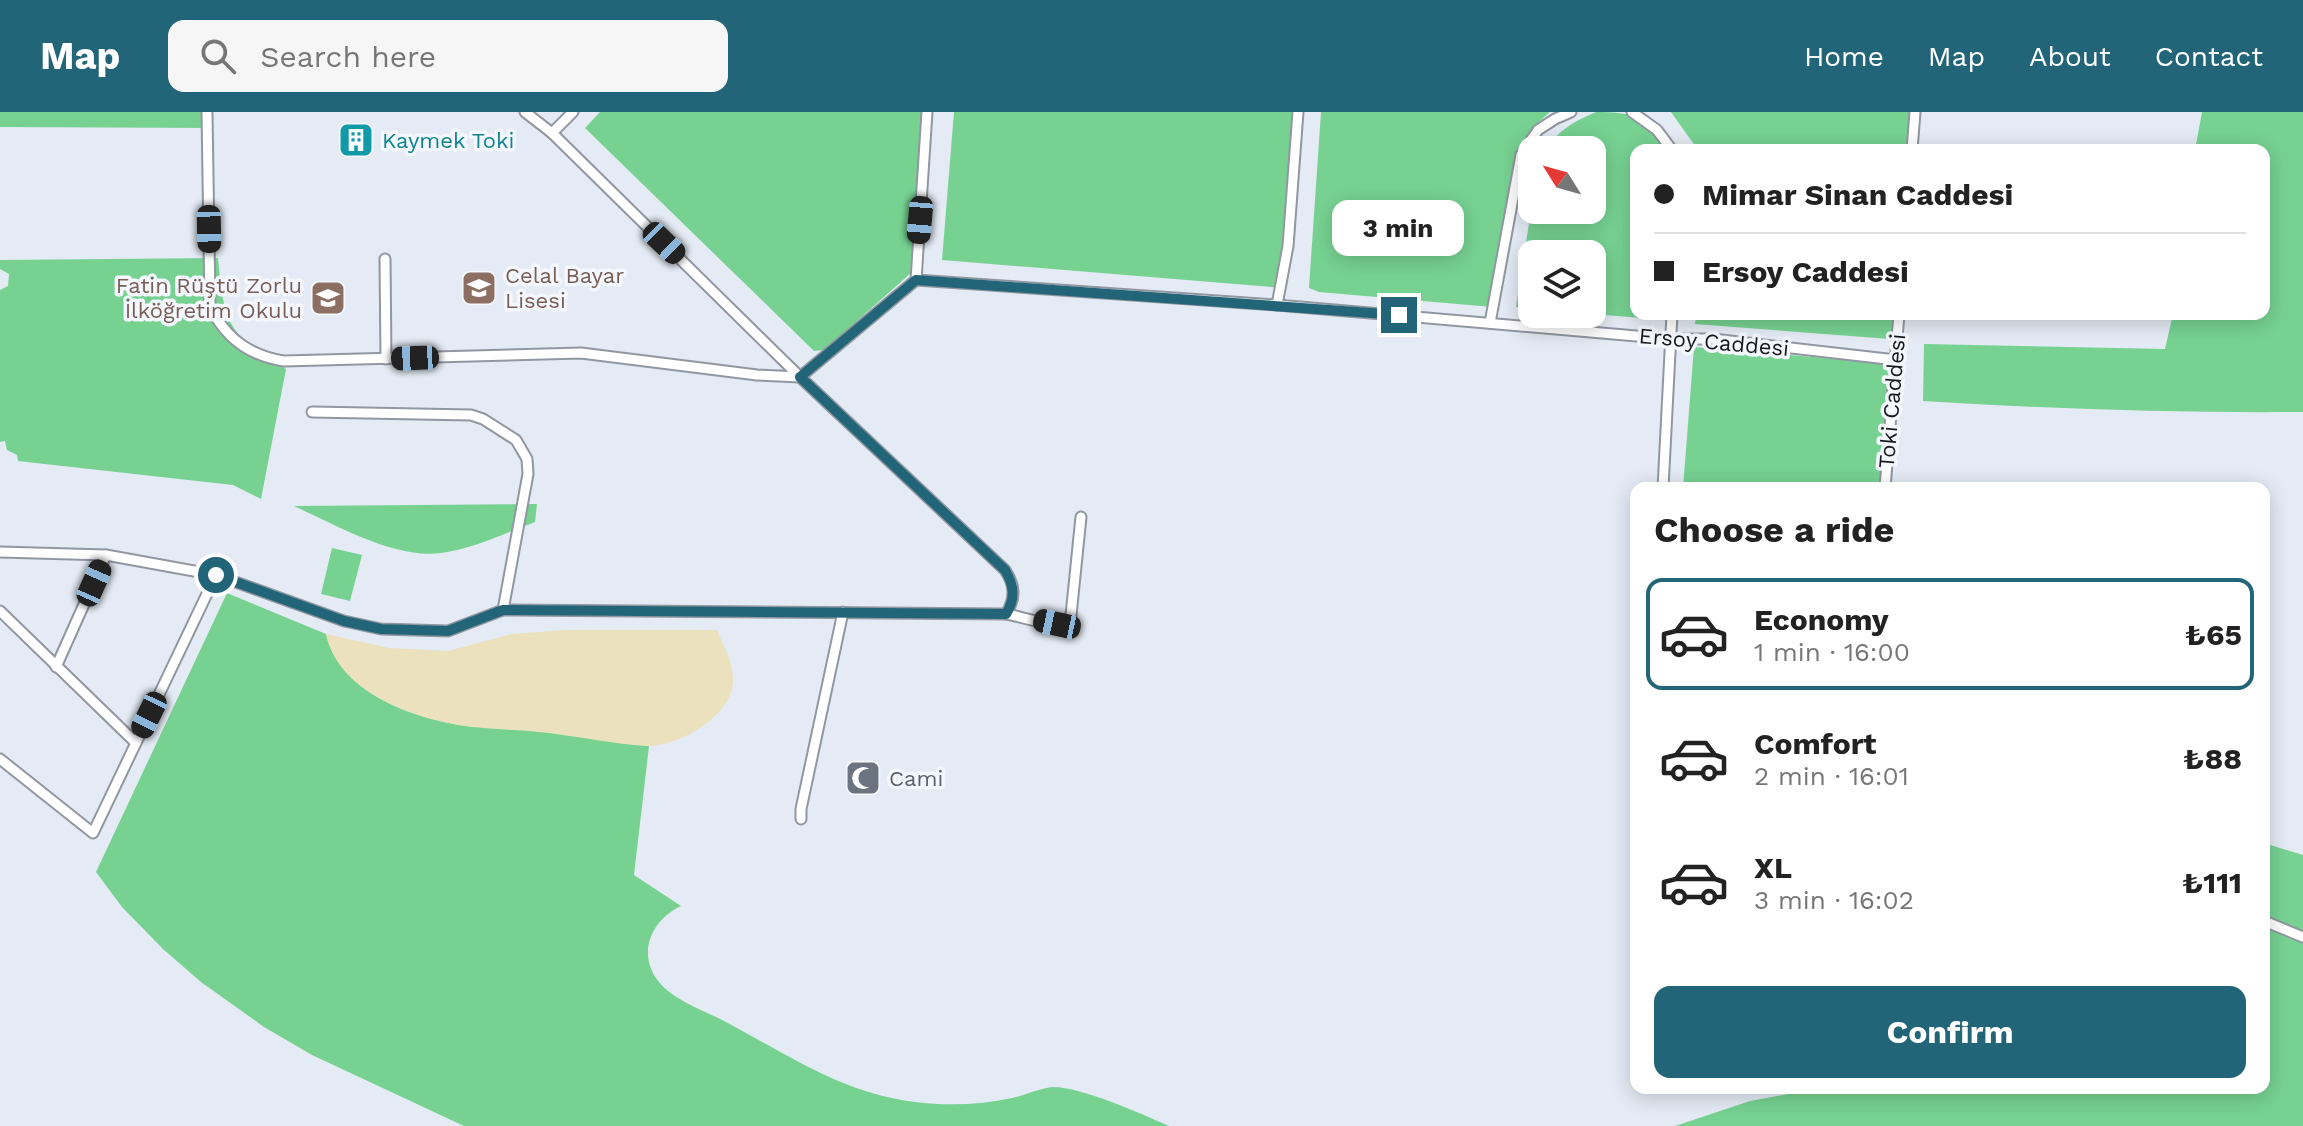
<!DOCTYPE html>
<html lang="en">
<head>
<meta charset="utf-8">
<style>
  :root { --surface:#fff; --page:#f6f6f6; --text:#222; --muted:#767676; --line:#e0e0e0; --accent:#236578 }
  body { margin:0; font-family:"Work Sans",sans-serif; background:var(--page); color:var(--text); height:100vh; display:flex; flex-direction:column; font-size:30px; white-space:nowrap }
  * { box-sizing:border-box; margin:0 }
  p { font-size:26px; color:var(--muted) }
  .icon { flex:none; width:44px; height:44px; fill:none; stroke:currentColor; stroke-width:2; stroke-linecap:round; stroke-linejoin:round }
  .map { position:relative; flex:1; overflow:hidden }
  .sheet { position:absolute; left:1630px; top:370px; width:640px; height:612px; display:flex; flex-direction:column; background:var(--surface); border-radius:16px; box-shadow:0 4px 20px #0003 }
  .sheet>* { flex:none }
  .banner { position:absolute; left:1630px; top:32px; width:640px; height:176px; border-radius:16px; box-shadow:0 4px 20px #0003; display:grid; align-content:center; height:176px; padding:0 24px; background:var(--surface) }
  .needle { width:52px; rotate:307deg }
  .buttons { position:absolute; left:1518px; top:24px; display:grid; gap:16px }
  .buttons a { display:grid; place-items:center; width:88px; height:88px; border-radius:16px; background:var(--surface); box-shadow:0 4px 20px #0003; font-size:40px }
  .end { position:absolute; width:36px; height:36px; margin:-18px; border:10px solid #236578; background:#fff; box-shadow:0 0 0 4px #fff }
  .from { border-radius:50% }
  .bubble { position:absolute; height:56px; border-radius:16px; background:var(--surface); box-shadow:0 4px 20px #0003; font-size:26px; font-weight:700; line-height:56px; text-align:center }
  .car { position:absolute; width:24px; height:48px; margin:-24px -12px; border-radius:10px; box-shadow:0 0 6px 2px #0007; background:linear-gradient(#222 24%,#8ab4d8 0 40%,#222 0 76%,#8ab4d8 0 86%,#222 0) }
  .banner b { display:flex; align-items:center; gap:28px; height:76px; font-size:30px }
  .banner b+b { border-top:2px solid var(--line) }
  .banner i { width:20px; height:20px; background:var(--text) }
  ul { padding:0; list-style:none }
  li { display:flex; align-items:center; gap:24px; height:112px; margin:0 16px 12px; padding:0 8px; border:4px solid transparent; border-radius:16px }
  li div { flex:1 }
  li b { display:block; font-size:30px }
  li em { font-style:normal; font-weight:700 }
  li.active { border-color:var(--accent) }
  li>.icon { width:72px; height:72px; stroke-width:1.5 }
  h2 { padding:0 24px; font-size:36px; line-height:96px }
  .cta { display:flex; gap:16px; margin-top:auto; padding:16px 24px }
  .cta a { flex:1; height:92px; border-radius:16px; background:var(--accent); color:#fff; font-size:32px; font-weight:700; line-height:92px; text-align:center }
  header { display:flex; align-items:center; gap:48px; box-sizing:border-box; height:112px; padding:0 40px; background:var(--accent); color:#fff }
  header strong { font-size:38px }
  nav { display:flex; gap:44px; margin-inline-start:auto; font-size:28px }
  .search { width:560px; height:72px; background:var(--page); display:flex; align-items:center; gap:20px; box-sizing:border-box; padding:0 28px; border-radius:16px; color:var(--muted); font-size:30px }
  .map>svg:first-child { display:block }
  .green { fill:#77d292 }
  .sand { fill:#ebe1bc }
  .lines { fill:none; stroke-linecap:round; stroke-linejoin:round }
  .street-casing { stroke:#9197a0; stroke-width:13 }
  .street { stroke:#fff; stroke-width:9 }
  .route { stroke:#236578; stroke-width:10 }
  .labels { text-anchor:middle; dominant-baseline:central; stroke-width:7; stroke-linejoin:round; paint-order:stroke }
  .culture-label { font-size:22px; fill:#0d838f; stroke:#f4f8fe; text-anchor:start }
  .education-label { font-size:22px; fill:#785e54; stroke:#f4f8fe; text-anchor:start }
  .street-label { font-size:22px; fill:#16181c; stroke:#f4f8fe }
  .worship-label { font-size:22px; fill:#5b616d; stroke:#f4f8fe; text-anchor:start }
</style>
</head>
<body>
<header>
<strong>Map</strong>
<div class="search"><svg class="icon" aria-label="search" viewBox="0 0 24 24"><circle cx="10" cy="10" r="6"/><path d="M15 15l6 6"/></svg>Search here</div>
<nav><a>Home</a><a>Map</a><a>About</a><a>Contact</a></nav>
</header>
<div class="map">
<svg width="2303" height="1014" viewBox="0 0 2303 1014">
  <rect width="100%" height="100%" fill="#e4ebf4"/>
  <!-- green -->
  <g class="green">
    <polygon points="0,0 212,0 212,16 0,15"/>
    <polygon points="600,0 933,0 920,153 824,238 814,239 585,16"/>
    <polygon points="954,0 1296,0 1287,170 1283,176 942,148"/>
    <polygon points="1321,0 1550,0 1540,9 1525,33 1492,195 1319,180 1309,176"/>
    <path d="M1596 0C1634 0 1655 6 1677 38H1636V202H1678V209L1592 202V142H1532V197L1516 195 1532 92V98H1592V38H1545C1559 18 1574 9 1596 0Z"/>
    <polygon points="1671,0 1914,0 1911,38 1698,38"/>
    <path d="M2202 0H2303V300C2176 301 2050 297 1923 289L1924 232 2165 237 2173 202H2264V38H2195Z"/>
    <path d="M218 146C224 210 227 224 286 257L261 387 233 373 18 349 17 343 7 338 5 329 0 330V178L8 174 9 162 0 157V148Z"/>
    <polygon points="1696,202 1899,202 1896,225 1890,227 1695,212"/>
    <polygon points="1694,235 1895,252 1886,376 1683,376"/>
    <path d="M537 392 535 410C505 421 473 437 441 441 394 447 336 413 294 394Z"/>
    <polygon points="332,436 362,443 350,489 321,482"/>
    <path d="M227 481 326 522C339 579 408 604 460 613 478 616 496 615 515 616 559 619 605 628 649 634L634 763 681 794C656 806 640 832 652 859 664 886 702 897 726 910 788 943 844 982 915 990 947 994 981 993 1012 986 1025 983 1041 976 1053 975 1082 975 1142 1002 1169 1014H464L312 943 264 915 201 870 163 837 122 795 96 760Z"/>
    <polygon points="2264,731 2303,743 2303,1014 1675,1014 1750,989 1811,978 2264,976"/>
  </g>
  <!-- sand -->
  <path class="sand" d="M567 518H717C724 535 734 552 733 571 730 605 678 635 646 634 614 632 581 625 549 621 519 617 488 618 458 613 407 604 338 578 326 522L389 536 448 539 512 522Z"/>
  <g class="lines">
    <defs>
      <g id="street">
        <path d="M207 0 210 194C225 226 250 244 284 249L581 241 757 263 800 265 916 168 1277 193 1671 227H1713L1896 248"/>
        <path d="M525 0 552 21 800 265 1005 458C1015 473 1016 486 1006 502"/>
        <polyline points="1632,0 1657,18 1672,38"/>
        <polyline points="552,21 573,0"/>
        <polyline points="1912,38 1915,0"/>
        <polyline points="385,147 386,247"/>
        <polyline points="916,168 927,0"/>
        <polyline points="1277,193 1288,134 1298,0"/>
        <polyline points="1490,211 1521,43 1538,18 1555,7 1571,0"/>
        <polyline points="312,300 471,303 483,307 516,328 527,347 528,362 503,498"/>
        <polyline points="1663,376 1672,202"/>
        <polyline points="1885,376 1899,202"/>
        <path d="M0 440 106 443 216 463 344 509 381 517 448 519 503 498 1006 502C1025 505 1059 520 1071 503L1081 405"/>
        <polyline points="0,499 136,631"/>
        <polyline points="56,555 106,443"/>
        <polyline points="0,647 93,721 216,463"/>
        <polyline points="801,707 801,697 843,500"/>
        <polyline points="2264,809 2303,825"/>
      </g>
    </defs>
    <!-- street casing -->
    <use href="#street" class="street-casing"/>
    <!-- street -->
    <use href="#street" class="street"/>
  </g>
  <g class="lines">
    <!-- route -->
    <path class="route" d="M216 463 344 509 381 517 448 519 503 498 1006 502C1016 486 1014 473 1005 458L800 265 916 168 1399 203"/>
  </g>
  <!-- icons -->
  <defs>
    <symbol id="building-square" viewBox="-11 -11 22 22"><rect x="-9" y="-9" width="18" height="18" rx="4" fill="#0f9aa8" stroke="#f4f8fe"/><path d="M-4-6H4V6H1V3H-1V6H-4ZM-2.5-4.3h1.7v1.8h-1.7ZM.8-4.3h1.7v1.8H.8ZM-2.5-1h1.7V.8h-1.7ZM.8-1h1.7V.8H.8Z" fill="#fff"/></symbol>
    <symbol id="school-square" viewBox="-11 -11 22 22"><rect x="-9" y="-9" width="18" height="18" rx="4" fill="#8d6e63" stroke="#f4f8fe"/><path d="M0-5L7-2L0 1L-7-2ZM-4 1L0 2.5L4 1V4Q0 6-4 4Z" fill="#fff"/></symbol>
    <symbol id="mosque-square" viewBox="-11 -11 22 22"><rect x="-9" y="-9" width="18" height="18" rx="4" fill="#6b7280" stroke="#f4f8fe"/><path d="M3.5-4.9A6 6 0 1 0 3.5 4.9A5 5 0 1 1 3.5-4.9Z" fill="#fff"/></symbol>
  </defs>
  <g fill-rule="evenodd">
    <use href="#building-square" x="336" y="8" width="40" height="40"/>
    <use href="#school-square" x="459" y="156" width="40" height="40"/>
    <use href="#school-square" x="308" y="166" width="40" height="40"/>
    <use href="#mosque-square" x="843" y="646" width="40" height="40"/>
  </g>
  <g class="labels">
    <!-- culture labels -->
    <g class="culture-label">
      <text x="382" y="28">Kaymek Toki</text>
    </g>
    <!-- education labels -->
    <g class="education-label">
      <text x="505" y="163">Celal Bayar<tspan x="505" dy="25">Lisesi</tspan></text>
      <text x="302" y="173" text-anchor="end">Fatin Rüştü Zorlu<tspan x="302" dy="25">İlköğretim Okulu</tspan></text>
    </g>
    <!-- street labels -->
    <g class="street-label">
      <text transform="translate(1714 230) rotate(5)">Ersoy Caddesi</text>
      <text transform="translate(1892 289) rotate(-85)">Toki Caddesi</text>
    </g>
    <!-- worship labels -->
    <g class="worship-label">
      <text x="889" y="666">Cami</text>
    </g>
  </g>
</svg>
<div class="buttons">
<a><svg class="needle" viewBox="-14 -14 28 28"><path d="M0-13l5 13h-10z" fill="#e53935"/><path d="M0 13l5-13h-10z" fill="#767676"/></svg></a>
<a><svg class="icon" aria-label="layers" viewBox="0 0 24 24"><path d="M12 4l9 5-9 5-9-5zM3 14l9 5 9-5"/></svg></a>
</div>
<i class="end from" style="left:216px;top:463px"></i>
<i class="end" style="left:1399px;top:203px"></i>
<div class="bubble" style="left:1332px;top:88px;width:132px">3 min</div>
<i class="car" style="left:920px;top:108px;rotate:185deg"></i>
<i class="car" style="left:209px;top:117px;rotate:179deg"></i>
<i class="car" style="left:664px;top:131px;rotate:134deg"></i>
<i class="car" style="left:415px;top:246px;rotate:268deg"></i>
<i class="car" style="left:94px;top:471px;rotate:24deg"></i>
<i class="car" style="left:1057px;top:512px;rotate:282deg"></i>
<i class="car" style="left:149px;top:603px;rotate:206deg"></i>
<div class="banner">
<b><i class="from"></i>Mimar Sinan Caddesi</b>
<b><i></i>Ersoy Caddesi</b>
</div>
<section class="sheet">
<h2>Choose a ride</h2>
<ul>
<li class="active"><svg class="icon" aria-label="car" viewBox="0 0 24 24"><path d="M5 17H2v-5l4-1 3-4h7l3 4 3 1v5h-3M9 17h6M6 11h13"/><circle cx="7" cy="17" r="2"/><circle cx="17" cy="17" r="2"/></svg><div><b>Economy</b><p>1 min · 16:00</p></div><em>₺65</em></li>
<li><svg class="icon" aria-label="car" viewBox="0 0 24 24"><path d="M5 17H2v-5l4-1 3-4h7l3 4 3 1v5h-3M9 17h6M6 11h13"/><circle cx="7" cy="17" r="2"/><circle cx="17" cy="17" r="2"/></svg><div><b>Comfort</b><p>2 min · 16:01</p></div><em>₺88</em></li>
<li><svg class="icon" aria-label="car" viewBox="0 0 24 24"><path d="M5 17H2v-5l4-1 3-4h7l3 4 3 1v5h-3M9 17h6M6 11h13"/><circle cx="7" cy="17" r="2"/><circle cx="17" cy="17" r="2"/></svg><div><b>XL</b><p>3 min · 16:02</p></div><em>₺111</em></li>
</ul>
<div class="cta"><a>Confirm</a></div>
</section>
</div>
</body>
</html>
